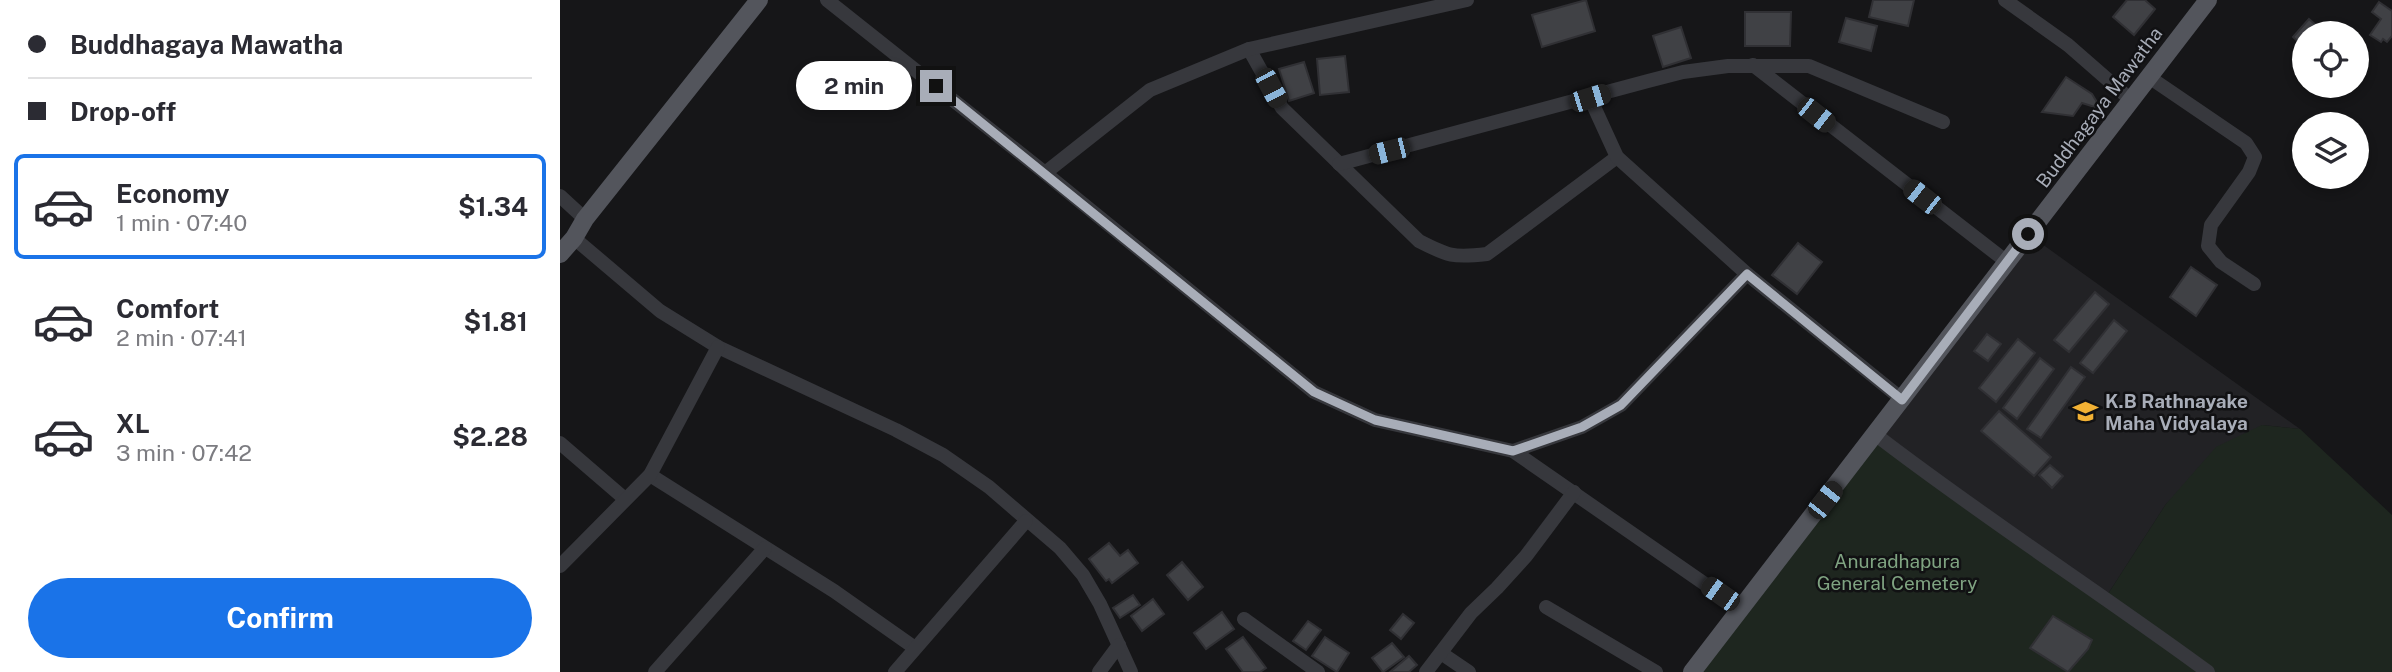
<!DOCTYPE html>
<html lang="en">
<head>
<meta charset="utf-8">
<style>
  :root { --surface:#fff; --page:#f7f7f7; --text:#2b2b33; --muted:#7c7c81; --line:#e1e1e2; --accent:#1a73e8 }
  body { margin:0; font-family:"Public Sans",sans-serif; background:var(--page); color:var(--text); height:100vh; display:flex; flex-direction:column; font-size:26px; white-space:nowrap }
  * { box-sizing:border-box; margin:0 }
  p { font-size:23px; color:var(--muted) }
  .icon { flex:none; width:38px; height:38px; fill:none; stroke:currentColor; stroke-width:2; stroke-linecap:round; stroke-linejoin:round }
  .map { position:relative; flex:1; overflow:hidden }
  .side { display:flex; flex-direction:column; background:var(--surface); width:560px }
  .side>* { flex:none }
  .hud { display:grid; align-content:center; height:154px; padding:0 28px; background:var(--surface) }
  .buttons { position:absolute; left:1732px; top:21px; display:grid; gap:14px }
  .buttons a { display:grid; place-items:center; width:77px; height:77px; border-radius:50%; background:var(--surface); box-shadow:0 4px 10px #0003; font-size:35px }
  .end { position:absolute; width:32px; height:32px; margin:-16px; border:9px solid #a8adb8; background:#111; box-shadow:0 0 0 4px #111 }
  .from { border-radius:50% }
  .bubble { position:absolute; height:49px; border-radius:24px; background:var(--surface); box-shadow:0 4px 10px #0003; font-size:23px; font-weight:700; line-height:49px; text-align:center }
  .car { position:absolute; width:21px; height:42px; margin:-21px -10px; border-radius:9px; box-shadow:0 0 5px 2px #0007; background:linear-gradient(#222 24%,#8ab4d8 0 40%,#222 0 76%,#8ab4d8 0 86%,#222 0) }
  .hud b { display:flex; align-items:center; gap:24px; height:66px; font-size:26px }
  .hud b+b { border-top:2px solid var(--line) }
  .hud i { width:18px; height:18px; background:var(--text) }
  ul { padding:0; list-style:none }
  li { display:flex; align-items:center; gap:21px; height:105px; margin:0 14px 10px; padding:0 14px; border:4px solid transparent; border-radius:10px }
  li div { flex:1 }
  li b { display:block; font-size:26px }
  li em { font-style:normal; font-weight:700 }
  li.current { border-color:var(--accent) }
  li>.icon { width:63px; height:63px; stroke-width:1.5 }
  .primary-button { display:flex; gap:14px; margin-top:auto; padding:14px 28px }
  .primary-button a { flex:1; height:80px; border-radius:42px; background:var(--accent); color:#fff; font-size:28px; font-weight:700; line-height:80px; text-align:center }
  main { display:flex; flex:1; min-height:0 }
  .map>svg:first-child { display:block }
  .built { fill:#222225 }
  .green { fill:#1e261f }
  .building { fill:#404145; stroke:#303034; stroke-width:2 }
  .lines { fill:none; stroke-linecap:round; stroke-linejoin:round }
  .minor { stroke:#37383d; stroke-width:14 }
  .major { stroke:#53555c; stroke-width:18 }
  .route { stroke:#a8adb8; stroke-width:9 }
  .labels { text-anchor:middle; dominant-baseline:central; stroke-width:5; stroke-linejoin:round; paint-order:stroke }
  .street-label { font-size:19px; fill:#a8adb8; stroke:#111113 }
  .poi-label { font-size:19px; font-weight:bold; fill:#a8adb8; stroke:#111113; text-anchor:start }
  .park-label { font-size:19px; fill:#7fa381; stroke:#111113 }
</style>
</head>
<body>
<main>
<section class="side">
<div class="hud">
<b><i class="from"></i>Buddhagaya Mawatha</b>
<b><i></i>Drop-off</b>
</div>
<ul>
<li class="current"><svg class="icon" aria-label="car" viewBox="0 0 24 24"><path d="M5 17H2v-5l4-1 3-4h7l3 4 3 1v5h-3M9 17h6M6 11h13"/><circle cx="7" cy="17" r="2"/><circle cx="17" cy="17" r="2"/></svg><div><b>Economy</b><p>1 min · 07:40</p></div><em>$1.34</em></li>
<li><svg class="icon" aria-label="car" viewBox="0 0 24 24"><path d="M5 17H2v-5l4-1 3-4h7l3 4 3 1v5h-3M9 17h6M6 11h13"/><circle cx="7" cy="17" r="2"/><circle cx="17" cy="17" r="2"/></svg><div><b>Comfort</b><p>2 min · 07:41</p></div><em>$1.81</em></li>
<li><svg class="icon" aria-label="car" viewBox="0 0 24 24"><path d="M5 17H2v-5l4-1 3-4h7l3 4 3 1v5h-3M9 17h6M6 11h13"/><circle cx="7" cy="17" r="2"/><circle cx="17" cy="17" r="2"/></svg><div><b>XL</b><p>3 min · 07:42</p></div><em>$2.28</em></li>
</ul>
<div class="primary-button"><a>Confirm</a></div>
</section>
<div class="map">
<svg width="1832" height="672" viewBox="0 0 1832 672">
  <rect width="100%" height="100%" fill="#161618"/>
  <!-- built -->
  <polygon class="built" points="1468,234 1740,429 1702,425 1606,504 1546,597 1316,435"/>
  <!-- green -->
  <polygon class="green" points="1702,425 1740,429 1832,515 1832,672 1136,672 1316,435 1546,597 1606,504 1656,447"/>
  <!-- building -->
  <g class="building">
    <polygon points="1026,0 1035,31 982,47 972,15"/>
    <polygon points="1313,0 1354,0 1348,26 1309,17"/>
    <polygon points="1567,0 1585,0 1595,9 1574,35 1553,17"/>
    <polygon points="1819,2 1832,11 1832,36 1827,42 1823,39 1821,42 1810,35 1821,19 1812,12"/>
    <polygon points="1185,12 1231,12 1230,46 1185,46"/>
    <polygon points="1286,18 1317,26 1311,51 1279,42"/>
    <polygon points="1749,19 1765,33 1745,33 1745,48 1733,37"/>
    <polygon points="1121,27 1131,58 1103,67 1093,36"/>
    <polygon points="785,56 789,92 760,95 757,59"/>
    <polygon points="744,62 754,93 729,101 719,69"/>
    <polygon points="1506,77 1532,94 1541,109 1522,103 1513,116 1482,112"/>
    <polygon points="1238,243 1262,262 1237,294 1212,275"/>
    <polygon points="1631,267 1657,285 1636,316 1610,297"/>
    <polygon points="1535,292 1549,304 1509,352 1494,340"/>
    <polygon points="1554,320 1567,331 1533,373 1520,363"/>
    <polygon points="1427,334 1441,344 1428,361 1414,351"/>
    <polygon points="1458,339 1475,353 1436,402 1419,388"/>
    <polygon points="1480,358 1494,369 1457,419 1443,408"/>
    <polygon points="1511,367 1525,377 1481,438 1467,429"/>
    <polygon points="1439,411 1491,457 1474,476 1421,431"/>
    <polygon points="1490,465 1503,476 1492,488 1479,475"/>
    <polygon points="549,543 560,556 568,550 578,563 552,583 549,579 546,581 529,559"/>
    <polygon points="622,562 643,587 628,600 607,575"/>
    <polygon points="573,595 580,605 560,618 553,608"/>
    <polygon points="593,599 604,614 582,631 571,616"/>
    <polygon points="662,612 674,629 646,649 634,633"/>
    <polygon points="843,614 854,623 841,639 830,630"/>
    <polygon points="1493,616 1532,640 1528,649 1508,672 1470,648"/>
    <polygon points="748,621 761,630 746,650 733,641"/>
    <polygon points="683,637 706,668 700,672 683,672 666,649"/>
    <polygon points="765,637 789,653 777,672 752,656"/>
    <polygon points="832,643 844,657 823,672 812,658"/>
    <polygon points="849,656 857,665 849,672 830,672"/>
  </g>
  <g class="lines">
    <!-- minor -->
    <g class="minor">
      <polyline points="267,0 485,173 754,392 815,420 953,451 1181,609"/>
      <polyline points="1445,0 1508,45 1571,100"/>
      <path d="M689 49 722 108 859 241C888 256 893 258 927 254L1057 157"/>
      <polyline points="1193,65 1447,262"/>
      <polyline points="1589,77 1686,143 1695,157 1689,172 1651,225 1648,246 1661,262 1694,284"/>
      <polyline points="1030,98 1057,157 1187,274 1343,400"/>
      <polyline points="779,164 1088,81 1123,72 1168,66 1249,66 1383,122"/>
      <polyline points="485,173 590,90 689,49 907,0"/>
      <polyline points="0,196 25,219"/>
      <polyline points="14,238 100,311 158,347 336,430 383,455 429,487 500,548 523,575 540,604 571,672"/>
      <path d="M1316 435C1424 518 1539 592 1648 672"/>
      <polyline points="0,443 65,499"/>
      <polyline points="953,451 1022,427 1061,405 1187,274"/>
      <polyline points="90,475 274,591 355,648"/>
      <polyline points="0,566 90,475 158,347"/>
      <polyline points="986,607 1096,672"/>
      <polyline points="684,619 758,672"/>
      <polyline points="881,653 909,672"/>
      <polyline points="95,672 205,548"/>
      <polyline points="335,672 466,521"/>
      <polyline points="539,672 559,645"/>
      <polyline points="866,672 911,613 937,588 966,556 1014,492"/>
    </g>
    <!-- major -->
    <g class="major">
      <polyline points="0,254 14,238 25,219 199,0"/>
      <polyline points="1132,672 1648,0"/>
    </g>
  </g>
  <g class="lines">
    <!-- route -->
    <polyline class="route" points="376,86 754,392 815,420 953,451 1022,427 1061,405 1187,274 1342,400 1468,234"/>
  </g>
  <!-- icons -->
  <defs>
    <symbol id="school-bare" viewBox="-9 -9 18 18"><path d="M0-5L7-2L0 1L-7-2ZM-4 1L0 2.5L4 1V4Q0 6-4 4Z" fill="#f2b134" stroke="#111113" stroke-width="2.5" paint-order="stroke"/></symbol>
  </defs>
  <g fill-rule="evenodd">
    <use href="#school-bare" x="1508" y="394" width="35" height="35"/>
  </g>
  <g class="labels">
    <!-- street labels -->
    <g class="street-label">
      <text transform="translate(1539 107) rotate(-53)">Buddhagaya Mawatha</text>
    </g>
    <!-- poi labels -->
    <g class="poi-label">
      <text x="1545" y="401">K.B Rathnayake<tspan x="1545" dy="22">Maha Vidyalaya</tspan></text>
    </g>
    <!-- park labels -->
    <g class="park-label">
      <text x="1337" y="561">Anuradhapura<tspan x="1337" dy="22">General Cemetery</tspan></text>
    </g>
  </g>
</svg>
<div class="buttons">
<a><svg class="icon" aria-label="locate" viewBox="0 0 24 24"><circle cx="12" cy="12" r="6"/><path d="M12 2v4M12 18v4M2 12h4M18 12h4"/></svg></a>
<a><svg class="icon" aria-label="layers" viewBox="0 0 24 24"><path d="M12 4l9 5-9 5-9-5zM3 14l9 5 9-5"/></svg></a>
</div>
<i class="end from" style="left:1468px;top:234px"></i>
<i class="end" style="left:376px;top:86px"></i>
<div class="bubble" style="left:236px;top:61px;width:116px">2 min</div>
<i class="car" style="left:711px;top:88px;rotate:152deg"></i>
<i class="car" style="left:1030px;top:98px;rotate:73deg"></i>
<i class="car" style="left:1256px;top:115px;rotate:128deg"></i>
<i class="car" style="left:829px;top:151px;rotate:256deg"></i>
<i class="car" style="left:1362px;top:197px;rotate:308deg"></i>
<i class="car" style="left:1265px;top:500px;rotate:38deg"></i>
<i class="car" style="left:1160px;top:594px;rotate:305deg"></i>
</div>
</main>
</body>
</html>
